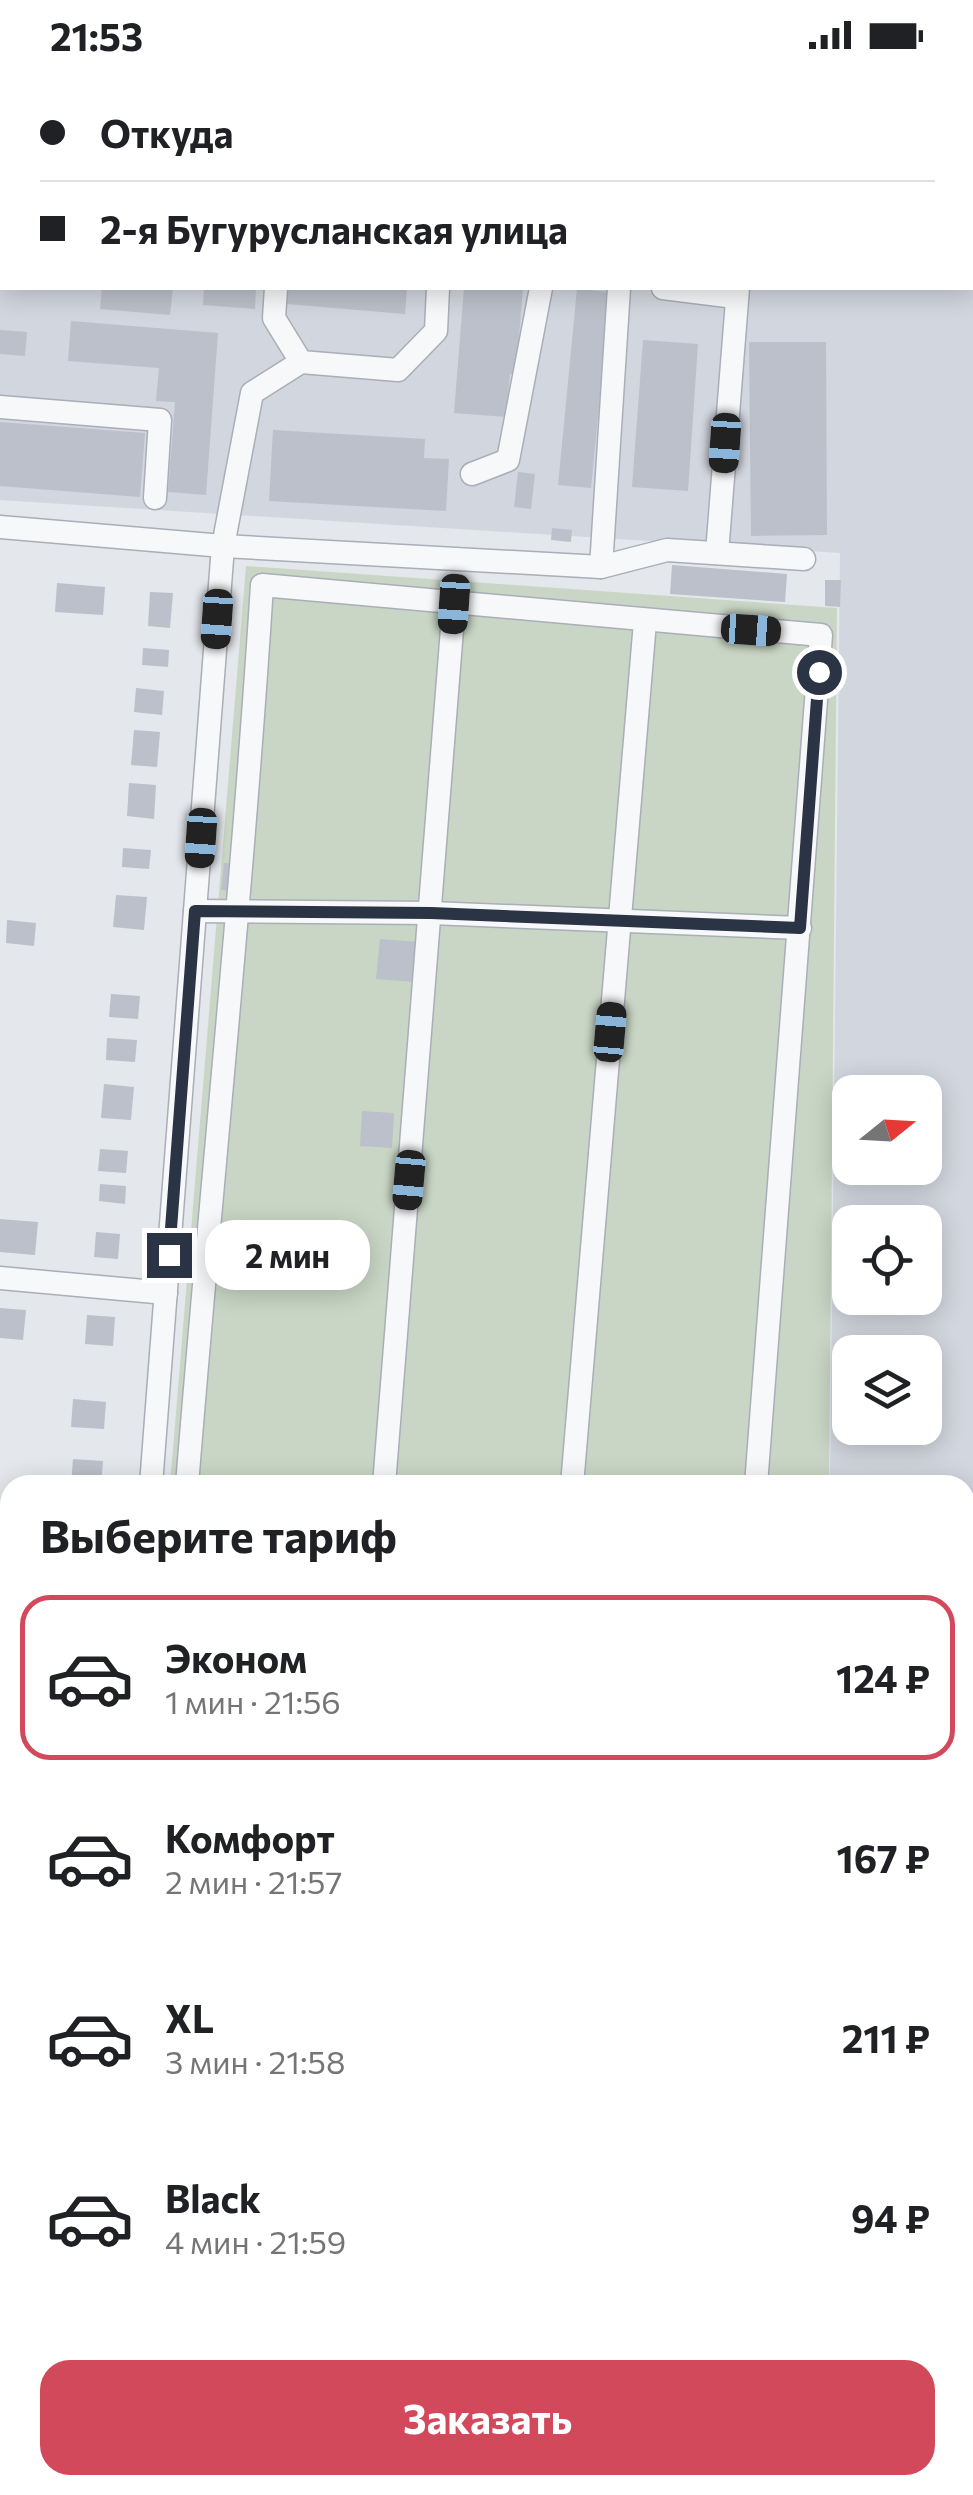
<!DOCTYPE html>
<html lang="ru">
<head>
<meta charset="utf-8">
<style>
  :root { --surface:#fff; --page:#f6f6f6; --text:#202124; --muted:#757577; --line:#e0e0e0; --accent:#d1495b }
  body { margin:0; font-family:Commissioner,sans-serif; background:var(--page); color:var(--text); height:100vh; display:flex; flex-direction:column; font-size:38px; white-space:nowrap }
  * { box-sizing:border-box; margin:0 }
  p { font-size:32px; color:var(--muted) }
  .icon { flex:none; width:55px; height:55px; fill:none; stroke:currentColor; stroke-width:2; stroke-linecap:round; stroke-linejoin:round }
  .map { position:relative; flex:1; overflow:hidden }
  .drawer { position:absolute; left:0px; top:1405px; width:975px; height:1020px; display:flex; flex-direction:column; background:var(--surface); border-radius:30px 30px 0 0; box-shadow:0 5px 25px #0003 }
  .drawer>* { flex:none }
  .guide { position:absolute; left:0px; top:0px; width:975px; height:220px; box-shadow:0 5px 25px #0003; display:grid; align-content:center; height:220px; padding:0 40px; background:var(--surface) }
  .needle { width:65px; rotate:72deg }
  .controls { position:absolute; left:832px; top:1005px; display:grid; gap:20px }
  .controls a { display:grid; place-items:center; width:110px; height:110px; border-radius:20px; background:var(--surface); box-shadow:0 5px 25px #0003; font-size:50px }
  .end { position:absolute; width:45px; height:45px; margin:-22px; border:12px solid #2b3445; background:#fff; box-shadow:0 0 0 5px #fff }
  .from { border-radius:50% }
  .bubble { position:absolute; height:70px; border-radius:30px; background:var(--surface); box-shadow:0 5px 25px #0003; font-size:32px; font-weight:700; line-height:70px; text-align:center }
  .car { position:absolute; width:30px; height:60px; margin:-30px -15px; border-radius:12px; box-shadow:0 0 8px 2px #0007; background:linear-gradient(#222 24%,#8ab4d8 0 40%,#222 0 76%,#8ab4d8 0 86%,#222 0) }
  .guide b { display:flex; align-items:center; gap:35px; height:95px; font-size:38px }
  .guide b+b { border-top:2px solid var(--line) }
  .guide i { width:25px; height:25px; background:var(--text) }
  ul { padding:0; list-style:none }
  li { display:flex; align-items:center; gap:30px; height:165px; margin:0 20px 15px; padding:0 20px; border:5px solid transparent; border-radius:30px }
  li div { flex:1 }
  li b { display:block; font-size:38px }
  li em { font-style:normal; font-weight:700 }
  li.active { border-color:var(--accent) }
  li>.icon { width:90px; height:90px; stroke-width:1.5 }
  h2 { padding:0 40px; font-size:45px; line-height:120px }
  .primary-button { display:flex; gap:20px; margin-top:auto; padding:20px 40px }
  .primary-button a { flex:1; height:115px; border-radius:30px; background:var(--accent); color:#fff; font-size:40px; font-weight:700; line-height:115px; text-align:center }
  .status { display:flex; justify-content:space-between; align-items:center; height:70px; padding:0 50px; background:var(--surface); direction:ltr }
  .status svg { height:28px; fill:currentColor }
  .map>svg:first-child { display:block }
  .built { fill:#d2d6de; fill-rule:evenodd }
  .green { fill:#c9d6c5 }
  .building { fill:#bbc0ca }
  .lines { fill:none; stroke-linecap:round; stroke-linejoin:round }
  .minor-casing { stroke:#a9aeb7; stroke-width:25 }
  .minor { stroke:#f7f8fa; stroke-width:22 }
  .route { stroke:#2b3445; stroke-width:12 }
</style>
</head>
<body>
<div class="status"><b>21:53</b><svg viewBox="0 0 49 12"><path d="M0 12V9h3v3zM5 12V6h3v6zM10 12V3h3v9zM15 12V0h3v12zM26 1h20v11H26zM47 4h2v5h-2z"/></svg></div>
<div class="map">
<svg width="973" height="2425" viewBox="0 0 973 2425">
  <rect width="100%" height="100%" fill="#e4e7ec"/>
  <!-- built -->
  <path class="built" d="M0 0H973V2425H819V2415H965V1415H830L840 483 0 430ZM2 2H972V218H2ZM850 1022H925V1098H850ZM850 1152H925V1228H850ZM850 1282H925V1358H850Z"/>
  <!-- green -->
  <g class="green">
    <polygon points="246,496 837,538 829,1415 170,1415"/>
    <polygon points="0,2093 10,2094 10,2415 35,2415 34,2425 0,2425"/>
    <polygon points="91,2415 798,2415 798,2425 90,2425"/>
  </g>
  <!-- building -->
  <g class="building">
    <polygon points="102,218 173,218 170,245 100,239"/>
    <polygon points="204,218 256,218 255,239 203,235"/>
    <polygon points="288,218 407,218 405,244 287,234"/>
    <polygon points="464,218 523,218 516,304 510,304 506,347 454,343"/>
    <polygon points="577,219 610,222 591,418 558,415"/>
    <polygon points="71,251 218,263 206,425 168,422 175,332 156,331 159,298 68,291"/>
    <polygon points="0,260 27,262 25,286 0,284"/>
    <polygon points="643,270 698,274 688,421 632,417"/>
    <polygon points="749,272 826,272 827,465 751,466"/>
    <polygon points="0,352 145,363 140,427 0,416"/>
    <polygon points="273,360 425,369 424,388 449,389 446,441 269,431"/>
    <polygon points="518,402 535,404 531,439 514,437"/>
    <polygon points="552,458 572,460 571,472 551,470"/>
    <polygon points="672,495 787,504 785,532 670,524"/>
    <polygon points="825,510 841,510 840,537 825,536"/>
    <polygon points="57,513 105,517 103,545 55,542"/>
    <polygon points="150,522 173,523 170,558 148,556"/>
    <polygon points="143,578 169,580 168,597 142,595"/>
    <polygon points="136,618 164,621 162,645 134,642"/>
    <polygon points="134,660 160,662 157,697 131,695"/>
    <polygon points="129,713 156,715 154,749 127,746"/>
    <polygon points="123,778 151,780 149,799 122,797"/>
    <polygon points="224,793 239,794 236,821 221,820"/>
    <polygon points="116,825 147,827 144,860 113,857"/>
    <polygon points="7,850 36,853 34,876 6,873"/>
    <polygon points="380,869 419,872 416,912 376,909"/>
    <polygon points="111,924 140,926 138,949 109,947"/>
    <polygon points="107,968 137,970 135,992 106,990"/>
    <polygon points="104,1014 134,1017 131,1050 101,1048"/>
    <polygon points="362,1041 394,1043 392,1078 360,1076"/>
    <polygon points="100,1079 128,1081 126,1103 98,1101"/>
    <polygon points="100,1114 126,1116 125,1134 99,1131"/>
    <polygon points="0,1149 38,1152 35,1185 0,1182"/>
    <polygon points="96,1162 120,1164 118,1189 94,1187"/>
    <polygon points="0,1238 26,1240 23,1270 0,1268"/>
    <polygon points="87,1245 115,1247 113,1276 85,1274"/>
    <polygon points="73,1329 106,1332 104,1359 71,1357"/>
    <polygon points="73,1389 103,1391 101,1415 71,1415"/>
    <polygon points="0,1472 10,1473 9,1493 0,1492"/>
  </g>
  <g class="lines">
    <defs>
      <g id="minor">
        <polyline points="535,0 535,2"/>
        <polyline points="625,0 628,2"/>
        <polyline points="775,0 777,2"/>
        <polyline points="292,2 292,0"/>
        <polyline points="446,2 446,0"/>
        <polyline points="0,122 2,122"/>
        <polyline points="276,218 274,248 301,292 398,300 436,261 438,218"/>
        <polyline points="663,218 735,227"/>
        <polyline points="0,337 160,350 155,428"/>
        <polyline points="472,404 508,390 541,218"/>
        <polyline points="0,457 223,476 601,497 667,480 804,489"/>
        <polyline points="717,483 738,218"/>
        <polyline points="601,497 619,218"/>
        <polyline points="195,841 431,843 800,858"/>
        <polyline points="0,1208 166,1223"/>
        <polyline points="151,1415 223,476 252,323 301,292"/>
        <path d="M187 1415C211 1115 243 816 262 515L821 565 756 1415"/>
        <polyline points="384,1415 454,534"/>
        <polyline points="572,1415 645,552"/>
        <polyline points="0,2069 10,2070"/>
        <polyline points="0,2116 10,2138"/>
        <polyline points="0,2373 10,2211"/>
        <polyline points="65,2425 66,2415"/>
        <polyline points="107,2425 108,2415"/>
        <polyline points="300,2425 301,2415"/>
        <polyline points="486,2425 487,2415"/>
        <polyline points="675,2425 676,2415"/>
      </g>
    </defs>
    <!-- minor casing -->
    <use href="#minor" class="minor-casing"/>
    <!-- minor -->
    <use href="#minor" class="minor"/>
  </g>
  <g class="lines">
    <!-- route -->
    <polyline class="route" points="169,1185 195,841 431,843 800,858 819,602"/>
  </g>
</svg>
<div class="controls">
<a><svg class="needle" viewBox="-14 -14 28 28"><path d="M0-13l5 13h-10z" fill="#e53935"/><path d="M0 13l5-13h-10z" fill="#757577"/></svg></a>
<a><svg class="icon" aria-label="locate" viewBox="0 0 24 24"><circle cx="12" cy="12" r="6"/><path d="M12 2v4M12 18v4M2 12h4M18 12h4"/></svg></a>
<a><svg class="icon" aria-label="layers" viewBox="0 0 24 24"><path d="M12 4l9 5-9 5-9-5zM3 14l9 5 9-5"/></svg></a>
</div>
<i class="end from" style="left:819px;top:602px"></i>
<i class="end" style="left:169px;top:1185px"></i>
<div class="bubble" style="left:205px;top:1150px;width:165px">2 мин</div>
<i class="car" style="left:725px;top:373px;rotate:184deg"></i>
<i class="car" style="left:454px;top:534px;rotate:184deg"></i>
<i class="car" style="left:217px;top:549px;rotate:184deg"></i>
<i class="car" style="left:751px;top:560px;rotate:94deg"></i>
<i class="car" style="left:201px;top:768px;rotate:184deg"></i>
<i class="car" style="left:610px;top:962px;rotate:5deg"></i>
<i class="car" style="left:409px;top:1110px;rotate:185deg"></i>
<div class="guide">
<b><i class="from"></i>Откуда</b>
<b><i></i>2-я Бугурусланская улица</b>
</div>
<section class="drawer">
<h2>Выберите тариф</h2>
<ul>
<li class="active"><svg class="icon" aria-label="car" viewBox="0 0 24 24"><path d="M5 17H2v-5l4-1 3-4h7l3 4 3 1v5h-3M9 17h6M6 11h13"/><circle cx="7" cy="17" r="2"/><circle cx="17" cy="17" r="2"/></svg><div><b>Эконом</b><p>1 мин · 21:56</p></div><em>124 ₽</em></li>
<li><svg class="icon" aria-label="car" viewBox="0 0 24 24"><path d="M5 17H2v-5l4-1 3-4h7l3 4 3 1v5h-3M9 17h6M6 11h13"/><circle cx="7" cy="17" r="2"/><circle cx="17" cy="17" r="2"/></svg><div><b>Комфорт</b><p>2 мин · 21:57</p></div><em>167 ₽</em></li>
<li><svg class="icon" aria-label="car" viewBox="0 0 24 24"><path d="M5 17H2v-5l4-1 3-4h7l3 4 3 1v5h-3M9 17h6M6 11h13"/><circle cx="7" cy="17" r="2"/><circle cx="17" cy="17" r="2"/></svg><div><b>XL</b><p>3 мин · 21:58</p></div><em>211 ₽</em></li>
<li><svg class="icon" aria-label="car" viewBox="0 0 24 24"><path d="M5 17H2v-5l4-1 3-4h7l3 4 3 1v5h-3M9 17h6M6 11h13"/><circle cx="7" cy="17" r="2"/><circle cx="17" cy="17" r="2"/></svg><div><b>Black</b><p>4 мин · 21:59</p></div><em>94 ₽</em></li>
</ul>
<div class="primary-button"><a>Заказать</a></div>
</section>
</div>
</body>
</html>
